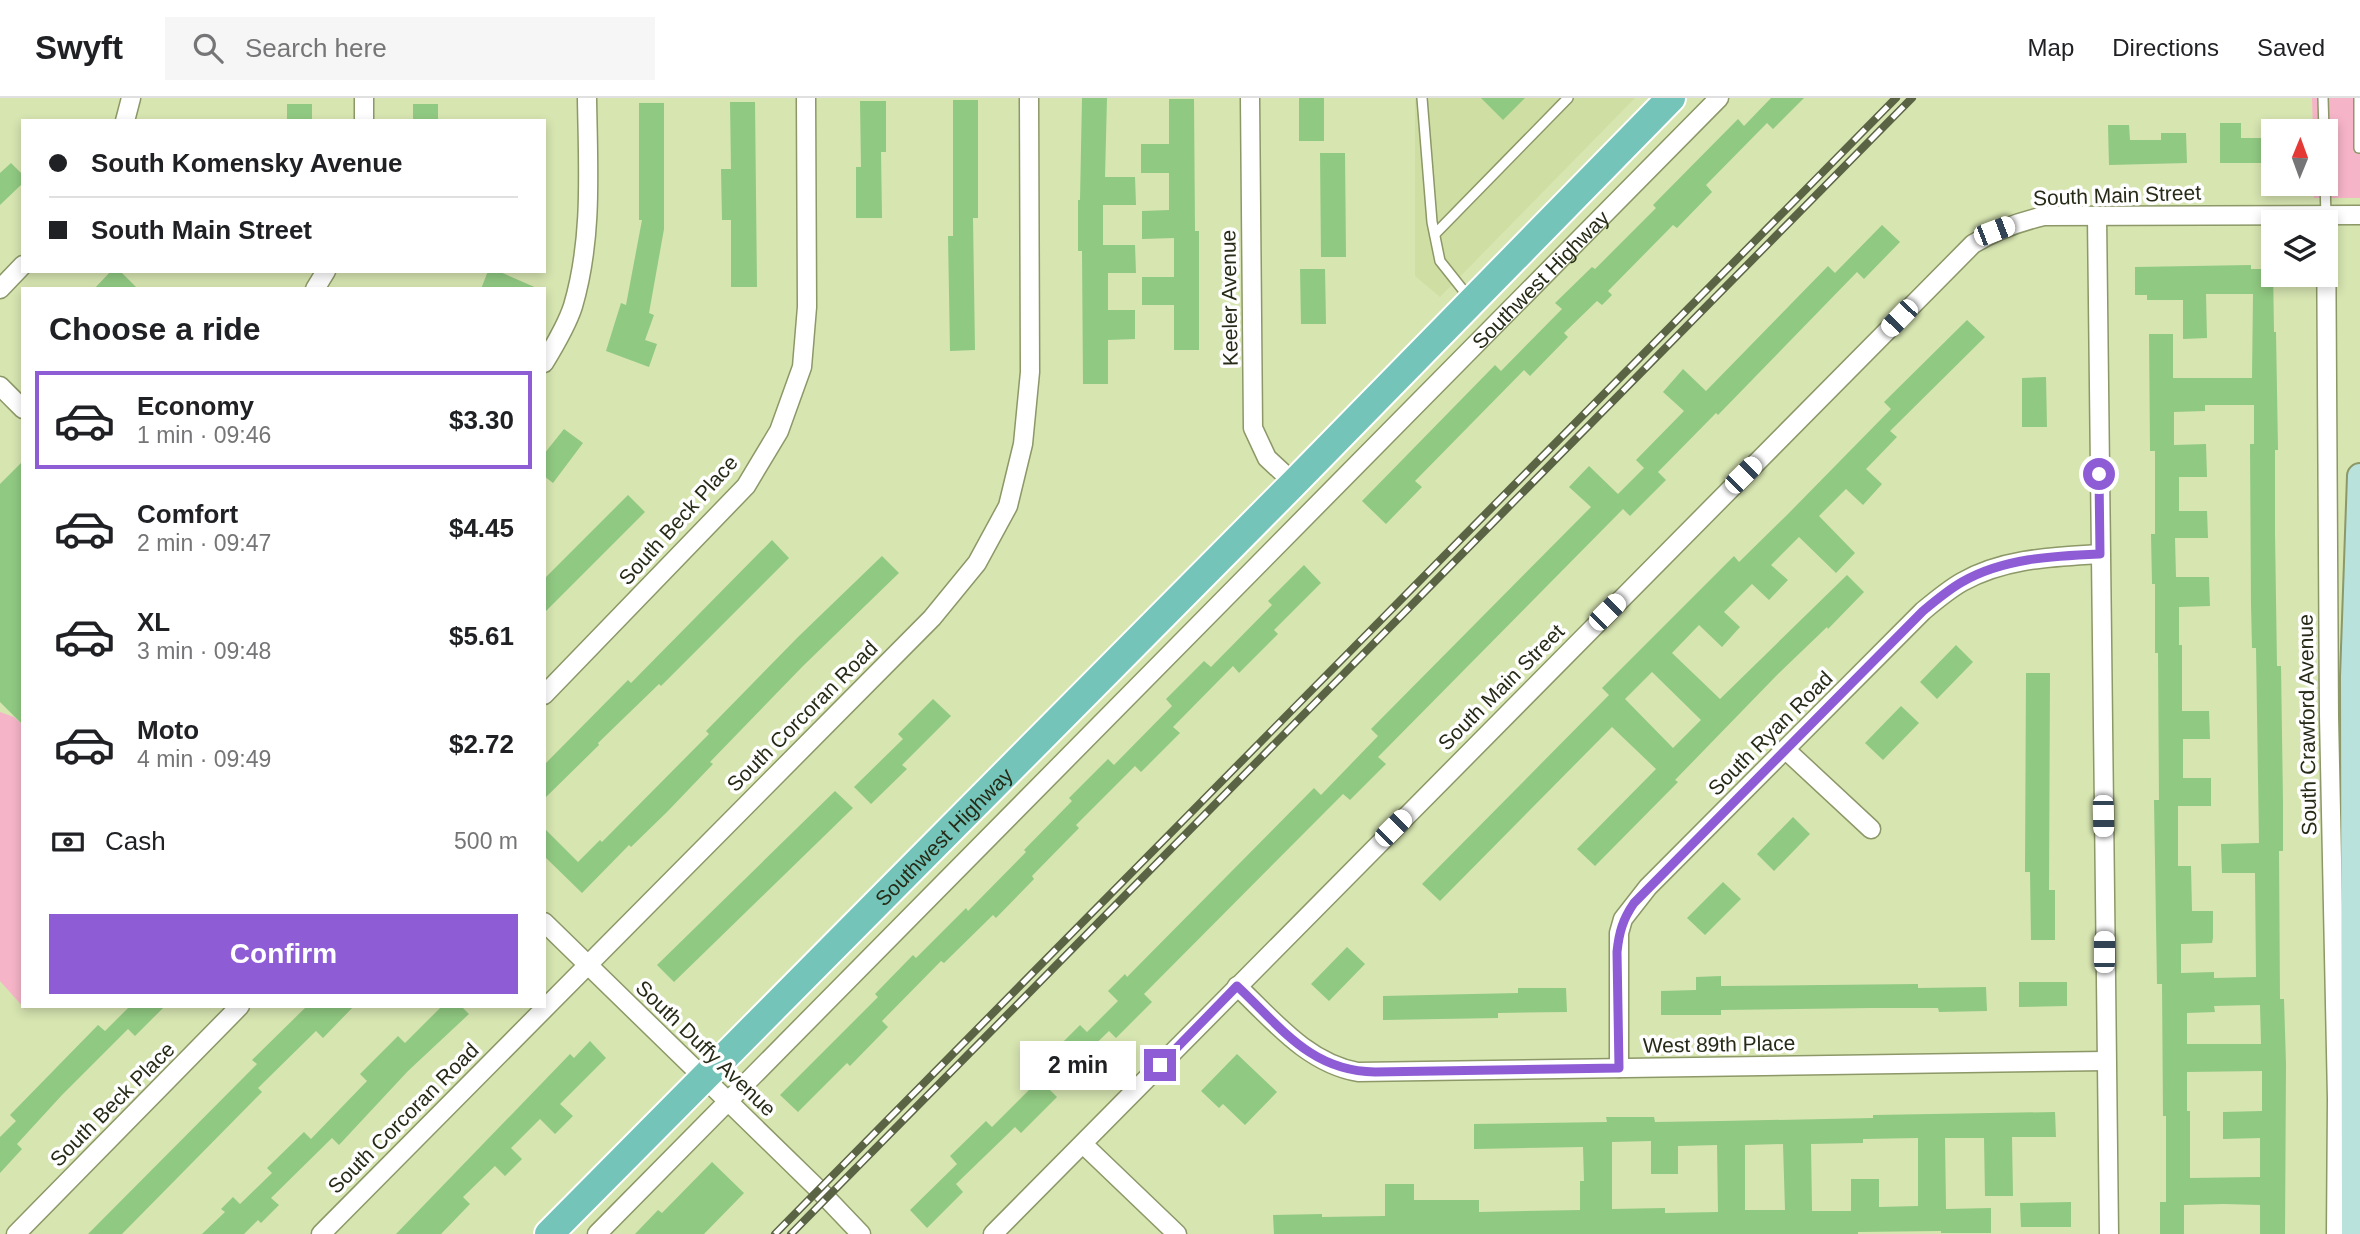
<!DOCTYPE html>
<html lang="en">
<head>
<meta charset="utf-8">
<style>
  :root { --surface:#fff; --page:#f6f6f6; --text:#202124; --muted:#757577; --line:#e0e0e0; --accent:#8e5dd6 }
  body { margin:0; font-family:Helvetica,sans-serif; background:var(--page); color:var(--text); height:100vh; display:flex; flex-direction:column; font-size:26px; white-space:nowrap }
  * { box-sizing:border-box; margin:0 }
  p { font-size:23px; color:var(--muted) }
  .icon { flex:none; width:38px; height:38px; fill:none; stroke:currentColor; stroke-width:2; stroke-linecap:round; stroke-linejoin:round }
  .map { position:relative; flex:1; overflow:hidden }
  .sheet { position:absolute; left:21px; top:189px; width:525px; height:721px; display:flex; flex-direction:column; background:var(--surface); border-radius:0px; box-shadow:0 4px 10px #0003 }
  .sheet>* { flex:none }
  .hud { position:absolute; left:21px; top:21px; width:525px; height:154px; border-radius:0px; box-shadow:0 4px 10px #0003; display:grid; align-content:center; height:154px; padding:0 28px; background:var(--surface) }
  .needle { width:46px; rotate:1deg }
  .buttons { position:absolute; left:2261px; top:21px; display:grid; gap:14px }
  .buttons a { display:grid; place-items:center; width:77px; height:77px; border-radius:0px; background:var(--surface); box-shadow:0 4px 10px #0003; font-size:35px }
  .end { position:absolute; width:32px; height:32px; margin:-16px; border:9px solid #8e5dd6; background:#fff; box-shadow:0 0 0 4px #fff }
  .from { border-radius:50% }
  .bubble { position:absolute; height:49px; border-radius:0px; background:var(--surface); box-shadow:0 4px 10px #0003; font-size:23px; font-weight:800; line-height:49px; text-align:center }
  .car { position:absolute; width:21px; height:42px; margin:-21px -10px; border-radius:9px; box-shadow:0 0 5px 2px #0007; background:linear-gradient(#fff 24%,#345 0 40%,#fff 0 76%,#345 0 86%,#fff 0) }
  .hud b { display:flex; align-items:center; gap:24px; height:66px; font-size:26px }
  .hud b+b { border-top:2px solid var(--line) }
  .hud i { width:18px; height:18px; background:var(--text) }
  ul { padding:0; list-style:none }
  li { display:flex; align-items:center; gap:21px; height:98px; margin:0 14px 10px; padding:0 14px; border:4px solid transparent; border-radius:0px }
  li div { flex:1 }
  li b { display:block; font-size:26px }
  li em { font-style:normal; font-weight:800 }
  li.current { border-color:var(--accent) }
  li>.icon { width:63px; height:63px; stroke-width:1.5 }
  h2 { padding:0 28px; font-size:32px; line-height:84px }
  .pay { display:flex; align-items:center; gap:18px; height:77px; padding:0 28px; font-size:26px }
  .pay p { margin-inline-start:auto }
  .primary-button { display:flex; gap:14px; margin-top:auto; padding:14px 28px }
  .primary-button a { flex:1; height:80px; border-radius:0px; background:var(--accent); color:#fff; font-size:28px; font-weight:800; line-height:80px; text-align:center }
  header { display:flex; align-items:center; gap:42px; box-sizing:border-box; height:98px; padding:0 35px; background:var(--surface); border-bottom:2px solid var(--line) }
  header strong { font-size:33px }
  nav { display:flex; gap:38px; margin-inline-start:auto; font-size:24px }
  .search { width:490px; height:63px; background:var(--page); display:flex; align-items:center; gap:18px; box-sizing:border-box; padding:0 24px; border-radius:0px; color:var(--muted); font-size:26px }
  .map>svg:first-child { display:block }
  .built { fill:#cfdea2 }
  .green { fill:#f6b4c8 }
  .building { fill:#90c982; fill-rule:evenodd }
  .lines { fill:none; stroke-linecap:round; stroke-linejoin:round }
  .lane-casing { stroke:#8c9867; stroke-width:12 }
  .street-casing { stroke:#8c9867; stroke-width:21 }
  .secondary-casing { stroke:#8c9867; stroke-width:28 }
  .primary-casing { stroke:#fff; stroke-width:32 }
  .lane { stroke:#fff; stroke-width:9 }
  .street { stroke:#fff; stroke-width:18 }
  .secondary { stroke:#b9e2dc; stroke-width:24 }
  .primary { stroke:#74c4b9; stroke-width:28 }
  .rail-casing { stroke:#5b6345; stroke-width:8 }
  .rail { stroke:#fefefe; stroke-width:5; stroke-dasharray:16; stroke-linecap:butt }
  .route { stroke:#8e5dd6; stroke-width:9 }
  .labels { text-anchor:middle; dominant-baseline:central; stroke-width:7; stroke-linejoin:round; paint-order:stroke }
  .street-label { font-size:21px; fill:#262b17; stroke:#fefefe }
</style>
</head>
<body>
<header>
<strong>Swyft</strong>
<div class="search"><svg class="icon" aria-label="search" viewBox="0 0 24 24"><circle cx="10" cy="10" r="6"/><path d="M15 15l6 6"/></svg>Search here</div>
<nav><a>Map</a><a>Directions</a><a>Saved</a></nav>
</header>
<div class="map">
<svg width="2360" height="1136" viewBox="0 0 2360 1136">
  <rect width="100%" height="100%" fill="#d7e5b1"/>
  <!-- built -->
  <polygon class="built" points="1415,0 1635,0 1440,199 1415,178"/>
  <!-- green -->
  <g class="green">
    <polygon points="2312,0 2360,0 2360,100 2314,100 2313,86 2326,86 2326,33 2313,33"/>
    <polygon points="0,614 14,619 23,627 23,908 28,908 25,911 0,883"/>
  </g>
  <!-- building -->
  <g class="building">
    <polygon points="1082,0 1107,0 1105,79 1135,79 1136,107 1103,107 1103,147 1135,147 1136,175 1108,175 1108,212 1135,212 1135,241 1108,242 1108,286 1083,286 1082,153 1078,153 1078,102 1080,102"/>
    <rect x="1299" y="0" width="25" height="43"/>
    <polygon points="1481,0 1525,0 1503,22"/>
    <polygon points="1771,0 1804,0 1773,31 1767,25 1706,87 1712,94 1677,130 1673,127 1608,193 1612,197 1602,207 1597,203 1564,235 1568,239 1530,278 1524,272 1415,383 1422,389 1386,426 1362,403 1495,267 1501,273 1562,211 1555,205 1592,169 1595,171 1656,110 1653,107 1738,21 1744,28"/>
    <polygon points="1169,1 1194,1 1195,133 1199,133 1199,252 1174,252 1174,207 1142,207 1142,179 1174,179 1174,140 1142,141 1142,113 1169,112 1169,75 1141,75 1141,46 1169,46"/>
    <polygon points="953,2 978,2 978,120 973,120 975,252 950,253 948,138 953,138"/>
    <polygon points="860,3 886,3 886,54 881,54 882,120 856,120 856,69 861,69"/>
    <polygon points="730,4 755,4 757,189 731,189 731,122 722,122 721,71 731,71"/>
    <polygon points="639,5 664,5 664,131 649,215 654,217 645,242 657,246 649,269 606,253 621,205 626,207 642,122 639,122"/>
    <rect x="287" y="6" width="25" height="17"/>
    <rect x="413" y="6" width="25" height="17"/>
    <polygon points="2220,25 2241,25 2241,40 2273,40 2273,65 2220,65"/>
    <polygon points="2108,27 2129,27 2130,42 2161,42 2161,35 2186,35 2187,65 2109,67"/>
    <polygon points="1320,55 1345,55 1346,159 1321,159"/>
    <polygon points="11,65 23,77 23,85 0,107 0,75"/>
    <polygon points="1882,127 1900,144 1864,181 1857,174 1718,317 1716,315 1658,374 1666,382 1630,418 1623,411 1378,659 1386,666 1350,702 1343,696 1144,896 1152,904 1116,940 1109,933 1049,991 1057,999 1021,1035 1015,1029 956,1086 963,1094 927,1130 910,1112 957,1066 950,1058 986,1023 992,1029 1051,970 1044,963 1080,927 1087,934 1118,903 1108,893 1125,876 1127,879 1314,690 1321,697 1378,638 1371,631 1591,409 1569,389 1589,368 1618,396 1644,370 1636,362 1684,313 1663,294 1683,271 1706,293 1828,168 1835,175"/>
    <path d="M2251 167V171H2273L2274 234H2276L2278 352H2275V435L2277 568H2281L2283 704V753H2279L2280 901H2284L2286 966 2285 1136H2260V1107L2224 1106 2184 1107V1136H2160V1104H2166V1018H2163L2162 886H2157L2154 702H2159L2158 555H2155V486H2152L2151 436H2155V353H2150L2149 236H2173V280H2252L2253 196H2206L2207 240 2183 241V202H2147V197H2135V169ZM2205 307H2254V346H2250L2251 507 2252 550H2256L2259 745 2221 746 2222 775H2255L2256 879 2214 880V874L2181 875V846L2212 845 2213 840V813H2192L2191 768H2178V708H2211V680H2183V641H2210L2209 613H2182V547H2179V509L2210 508 2209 479H2176L2175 440H2208L2207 413H2179V379H2207L2206 346 2174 347V314L2205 313ZM2260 907 2261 946H2187V915L2215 914 2214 908ZM2262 973V1013L2223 1014V1041L2260 1040V1079L2190 1080V1013H2187V974Z"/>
    <polygon points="1300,171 1325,171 1326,226 1301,226"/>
    <polygon points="111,173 120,173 138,191 94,191"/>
    <polygon points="488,173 498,173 539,191 481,191"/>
    <path d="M1967 222 1985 239 1890 333 1897 339 1866 371 1882 386 1863 407 1846 391 1819 418 1855 455 1836 475 1799 439 1771 467 1788 482 1769 502 1752 486 1724 514 1740 529 1722 549 1699 527 1672 555 1720 601 1847 477 1864 494 1828 531 1827 529 1777 577 1675 682 1678 684 1595 768 1577 751 1656 671 1612 629 1440 803 1422 786 1609 597 1602 590 1734 458 1739 464 1787 417 1891 311 1884 304ZM1652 574 1701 622 1673 650 1625 601Z"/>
    <polygon points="2046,279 2047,329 2022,329 2022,280"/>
    <polygon points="564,331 583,345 553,385 544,378 544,356"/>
    <polygon points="23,363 23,627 0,604 0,386"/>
    <polygon points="628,397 645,414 544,515 544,481"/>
    <polygon points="772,442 789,460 661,588 659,586 598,645 599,647 544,701 544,667 628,582 631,585"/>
    <polygon points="882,458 899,475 803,568 710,664 713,666 667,714 631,749 629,747 582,795 544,758 544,730 578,764 600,742 602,744 709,636 706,633 798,539"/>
    <polygon points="1304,467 1321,485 1274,532 1278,536 1239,575 1233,568 1173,629 1180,635 1141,674 1135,668 1076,727 1079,730 1032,778 1034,781 996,820 993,817 944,865 941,863 882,923 888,929 850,968 847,965 798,1014 780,997 878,899 875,896 913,857 916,860 966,810 968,813 1026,754 1024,752 1072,703 1069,700 1108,661 1114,667 1172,608 1166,601 1204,563 1211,569 1272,507 1268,503"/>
    <polygon points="1956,547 1973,564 1937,601 1920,584"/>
    <polygon points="2026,575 2050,575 2049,792 2055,792 2055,842 2031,842 2030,774 2025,774"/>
    <polygon points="933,601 951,618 902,667 907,671 871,706 854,689 903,641 898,636"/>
    <polygon points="1901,608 1919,625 1883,662 1865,645"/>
    <polygon points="835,693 853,710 674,884 657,867"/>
    <polygon points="1793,719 1810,736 1774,773 1757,756"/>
    <polygon points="1723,784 1741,801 1705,837 1687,820"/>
    <polygon points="1347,849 1365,866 1329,903 1311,886"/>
    <polygon points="1721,878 1721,888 1918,886 1918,890 1986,889 1987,913 1939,914 1938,910 1871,910 1721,912 1721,917 1661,917 1661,893 1696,892 1696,879"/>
    <polygon points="2019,884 2067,884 2067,908 2019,909"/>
    <polygon points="1518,890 1566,890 1567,914 1498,915 1498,920 1383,922 1383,898 1518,895"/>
    <polygon points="130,908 165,908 135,938 128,931 62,997 17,1046 22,1051 0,1075 0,1039 16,1023 10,1017 98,927 105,933"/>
    <polygon points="307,908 354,908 323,940 316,933 258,990 262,994 122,1136 88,1136 257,966 252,962"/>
    <polygon points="442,908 461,908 469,916 408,973 339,1047 332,1040 271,1100 279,1107 261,1125 258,1122 244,1136 202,1136 225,1114 221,1111 233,1099 240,1106 272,1075 267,1070 304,1034 311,1041 367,983 360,976 398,938 405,945"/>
    <polygon points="590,943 606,960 560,1006 573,1018 555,1036 540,1021 511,1050 522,1061 505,1078 495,1068 463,1099 470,1106 441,1136 396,1136 570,956 574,960"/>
    <polygon points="1237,956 1277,994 1245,1027 1223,1006 1219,1010 1201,993"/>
    <path d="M2055 1014 2056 1039H2012L2013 1098H1985L1984 1040H1945L1946 1111 1991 1110V1135H1941V1133L1858 1134V1136H1274L1273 1117 1322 1116V1119L1385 1118V1086H1414V1102H1479V1114L1580 1112V1083H1584L1583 1049 1474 1051V1026L1607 1024 1606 1019H1654L1655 1024 1722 1023 1873 1020V1017ZM1918 1040V1108L1879 1109V1081H1851V1113H1812L1811 1046 1863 1045V1041ZM1651 1043V1076H1678V1048L1717 1047 1718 1114 1665 1115V1110L1612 1111V1044ZM1783 1046 1785 1112H1745V1047Z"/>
    <polygon points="712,1064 744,1095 704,1136 635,1136 658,1112 662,1115"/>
    <polygon points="2071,1104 2071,1129 2021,1129 2020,1105"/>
  </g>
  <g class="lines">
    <defs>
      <g id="lane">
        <polyline points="1422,0 1432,124 1440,163 1471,202"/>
        <polyline points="2323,0 2324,33"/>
        <polyline points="2359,0 2359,50"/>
        <polyline points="2325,86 2326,117"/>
        <polyline points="1435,136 1568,0"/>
      </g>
      <g id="street">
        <polyline points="364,0 364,23"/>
        <polyline points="1250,0 1253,330 1267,360 1294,385"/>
        <polyline points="125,23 131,0"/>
        <polyline points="2326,117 2329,618 2337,1001 2336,1136"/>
        <polyline points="2097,118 2109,1136"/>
        <polyline points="0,191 23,167"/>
        <polyline points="315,191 326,173"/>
        <path d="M544 265C555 247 567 227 573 208 593 140 588 70 587 0"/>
        <polyline points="0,288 23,311"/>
        <polyline points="544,597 746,388 779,333 802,269 807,209 806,0"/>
        <polyline points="1786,652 1871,731"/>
        <polyline points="544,824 819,1092 861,1136"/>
        <path d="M1237 888C1273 922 1307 965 1358 974L2106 963"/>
        <path d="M1619 970V835L1623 821 1648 789 1923 513C1935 503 1948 492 1962 484 2004 460 2053 459 2100 456"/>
        <polyline points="1083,1046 1177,1136"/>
        <polyline points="16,1136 240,908"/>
        <polyline points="321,1136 932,520 977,465 1008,408 1023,346 1030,274 1029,0"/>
        <path id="s1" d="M597 1136 1719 0"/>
        <path d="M993 1136 1973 146C1996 132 2018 124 2044 118L2360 117"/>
      </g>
      <polyline id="secondary" points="2354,1136 2353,579 2360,378"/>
      <g id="primary">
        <path id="s2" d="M549 1136 1294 385 1671 0"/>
      </g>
    </defs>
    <!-- lane casing -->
    <use href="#lane" class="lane-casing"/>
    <!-- street casing -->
    <use href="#street" class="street-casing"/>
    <!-- secondary casing -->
    <use href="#secondary" class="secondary-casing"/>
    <!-- primary casing -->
    <use href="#primary" class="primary-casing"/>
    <!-- lane -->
    <use href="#lane" class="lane"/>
    <!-- street -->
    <use href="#street" class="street"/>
    <!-- secondary -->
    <use href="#secondary" class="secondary"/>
    <!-- primary -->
    <use href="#primary" class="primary"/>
    <defs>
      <g id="rail">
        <polyline points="775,1136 1896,0"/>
        <polyline points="791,1136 1912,0"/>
      </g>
    </defs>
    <!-- rail casing -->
    <use href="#rail" class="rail-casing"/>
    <!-- rail -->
    <use href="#rail" class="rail"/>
  </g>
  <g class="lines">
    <!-- route -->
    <path class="route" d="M1160 967 1237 888C1281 929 1310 973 1375 974L1619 970 1617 854C1619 834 1623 821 1634 805L1923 513C1935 503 1948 492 1962 484 2004 460 2053 458 2100 456L2099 376"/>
  </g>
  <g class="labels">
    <!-- street labels -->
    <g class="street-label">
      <text transform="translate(2117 97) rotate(-2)">South Main Street</text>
      <text stroke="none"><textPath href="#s1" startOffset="1342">Southwest Highway</textPath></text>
      <text transform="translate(1229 200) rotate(-91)">Keeler Avenue</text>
      <text transform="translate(678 422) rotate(-48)">South Beck Place</text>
      <text transform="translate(1501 589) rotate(-45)">South Main Street</text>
      <text transform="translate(802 618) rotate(-45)">South Corcoran Road</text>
      <text transform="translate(2307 627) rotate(-91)">South Crawford Avenue</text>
      <text transform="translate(1770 635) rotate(-45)">South Ryan Road</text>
      <text stroke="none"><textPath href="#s2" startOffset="560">Southwest Highway</textPath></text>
      <text transform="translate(1719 946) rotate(-1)">West 89th Place</text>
      <text transform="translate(706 950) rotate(44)">South Duffy Avenue</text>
      <text transform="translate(112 1006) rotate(-45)">South Beck Place</text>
      <text transform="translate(403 1020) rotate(-45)">South Corcoran Road</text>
    </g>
  </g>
</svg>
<div class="buttons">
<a><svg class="needle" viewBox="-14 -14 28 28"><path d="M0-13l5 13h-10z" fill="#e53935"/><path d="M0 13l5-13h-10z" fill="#757577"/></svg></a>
<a><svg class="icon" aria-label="layers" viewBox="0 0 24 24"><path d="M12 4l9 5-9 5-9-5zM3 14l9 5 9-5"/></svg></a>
</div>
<i class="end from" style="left:2099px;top:376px"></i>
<i class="end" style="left:1160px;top:967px"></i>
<div class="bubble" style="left:1020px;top:943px;width:116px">2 min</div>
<i class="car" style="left:1994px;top:133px;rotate:69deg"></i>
<i class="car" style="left:1899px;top:220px;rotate:224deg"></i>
<i class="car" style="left:1743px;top:377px;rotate:45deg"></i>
<i class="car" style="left:1607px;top:514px;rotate:45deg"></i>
<i class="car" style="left:2103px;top:718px;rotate:179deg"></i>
<i class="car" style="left:1393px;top:730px;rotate:45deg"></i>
<i class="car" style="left:2104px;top:854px;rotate:0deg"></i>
<div class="hud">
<b><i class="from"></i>South Komensky Avenue</b>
<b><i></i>South Main Street</b>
</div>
<section class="sheet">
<h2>Choose a ride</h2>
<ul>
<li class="current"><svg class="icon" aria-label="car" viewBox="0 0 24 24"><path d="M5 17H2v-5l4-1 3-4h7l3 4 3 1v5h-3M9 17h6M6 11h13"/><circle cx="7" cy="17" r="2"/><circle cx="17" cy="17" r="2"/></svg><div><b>Economy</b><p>1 min · 09:46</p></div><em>$3.30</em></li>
<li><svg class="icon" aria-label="car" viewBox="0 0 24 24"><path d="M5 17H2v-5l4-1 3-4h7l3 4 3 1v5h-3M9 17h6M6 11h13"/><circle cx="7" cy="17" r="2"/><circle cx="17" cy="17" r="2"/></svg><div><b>Comfort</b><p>2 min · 09:47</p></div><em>$4.45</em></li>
<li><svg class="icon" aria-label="car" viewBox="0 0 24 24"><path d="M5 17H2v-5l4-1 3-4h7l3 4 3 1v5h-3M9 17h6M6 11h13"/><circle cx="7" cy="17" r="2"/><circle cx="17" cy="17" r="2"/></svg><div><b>XL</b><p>3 min · 09:48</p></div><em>$5.61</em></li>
<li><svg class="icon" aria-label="car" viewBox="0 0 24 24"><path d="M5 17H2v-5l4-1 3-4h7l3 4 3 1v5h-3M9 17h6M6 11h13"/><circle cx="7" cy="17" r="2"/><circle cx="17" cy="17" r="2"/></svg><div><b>Moto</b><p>4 min · 09:49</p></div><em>$2.72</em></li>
</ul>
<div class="pay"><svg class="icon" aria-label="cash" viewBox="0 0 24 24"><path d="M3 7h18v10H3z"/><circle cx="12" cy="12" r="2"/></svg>Cash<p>500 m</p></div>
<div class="primary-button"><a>Confirm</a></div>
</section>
</div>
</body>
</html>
